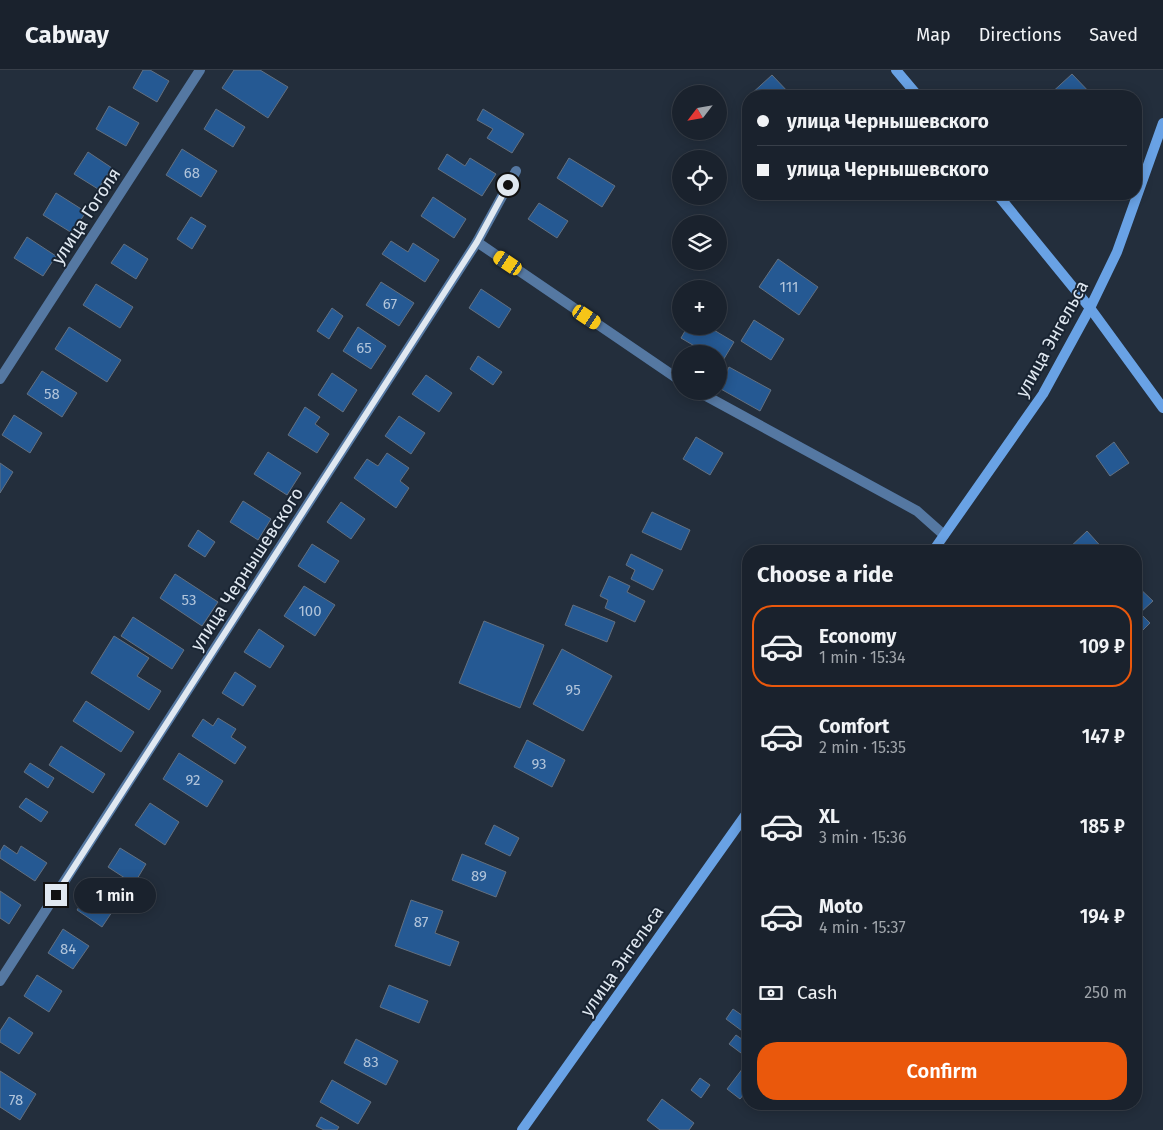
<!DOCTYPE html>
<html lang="en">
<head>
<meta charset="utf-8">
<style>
  :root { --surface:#1a222d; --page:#232a35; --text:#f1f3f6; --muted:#9fa4aa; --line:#383f49; --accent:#ea580c }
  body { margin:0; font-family:"Fira Sans",sans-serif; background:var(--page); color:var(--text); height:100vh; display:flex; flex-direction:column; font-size:19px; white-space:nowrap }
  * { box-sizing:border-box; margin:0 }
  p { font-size:16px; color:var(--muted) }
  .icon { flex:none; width:28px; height:28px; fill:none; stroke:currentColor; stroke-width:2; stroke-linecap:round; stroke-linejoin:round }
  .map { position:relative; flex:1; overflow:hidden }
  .details { position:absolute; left:742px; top:475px; width:400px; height:565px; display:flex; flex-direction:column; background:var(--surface); border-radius:20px; box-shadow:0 2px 12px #0003,0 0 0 1px var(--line) }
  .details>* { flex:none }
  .hud { position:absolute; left:742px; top:20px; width:400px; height:110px; border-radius:20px; box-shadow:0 2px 12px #0003,0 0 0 1px var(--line); display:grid; align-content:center; height:110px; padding:0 15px; background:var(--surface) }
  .needle { width:32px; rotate:239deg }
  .controls { position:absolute; left:672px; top:15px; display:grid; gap:10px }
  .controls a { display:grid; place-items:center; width:55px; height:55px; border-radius:50%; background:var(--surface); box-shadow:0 2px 12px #0003,0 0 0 1px var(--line); font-size:25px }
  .end { position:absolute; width:22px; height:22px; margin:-11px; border:6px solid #e0e8f1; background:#111; box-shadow:0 0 0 2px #111 }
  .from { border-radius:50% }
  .bubble { position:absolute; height:35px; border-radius:18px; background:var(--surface); box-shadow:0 2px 12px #0003,0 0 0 1px var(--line); font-size:16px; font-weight:600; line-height:35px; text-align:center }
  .car { position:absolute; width:15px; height:30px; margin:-15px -8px; border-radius:6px; box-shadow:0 0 4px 1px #0007; background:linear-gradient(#f5c518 24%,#345 0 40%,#f5c518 0 76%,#345 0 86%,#f5c518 0) }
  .hud b { display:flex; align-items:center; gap:18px; height:48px; font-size:19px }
  .hud b+b { border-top:1px solid var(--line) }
  .hud i { width:12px; height:12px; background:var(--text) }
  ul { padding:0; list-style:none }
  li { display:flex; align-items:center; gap:15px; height:82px; margin:0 10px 8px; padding:0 5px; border:2px solid transparent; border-radius:20px }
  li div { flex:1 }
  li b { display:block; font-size:19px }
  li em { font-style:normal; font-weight:600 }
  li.on { border-color:var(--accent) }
  li>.icon { width:45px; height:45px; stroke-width:1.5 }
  h2 { padding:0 15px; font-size:22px; line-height:60px }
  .pay { display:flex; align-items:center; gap:12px; height:55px; padding:0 15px; font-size:19px }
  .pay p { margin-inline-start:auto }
  .primary-button { display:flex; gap:10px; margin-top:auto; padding:10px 15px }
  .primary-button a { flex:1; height:58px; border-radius:20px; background:var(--accent); color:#fff; font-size:20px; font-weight:600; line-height:58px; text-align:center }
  header { display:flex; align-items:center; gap:30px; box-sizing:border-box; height:70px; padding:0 25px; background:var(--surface); border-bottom:1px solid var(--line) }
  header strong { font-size:24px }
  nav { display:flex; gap:28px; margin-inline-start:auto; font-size:18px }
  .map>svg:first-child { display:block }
  .building { fill:#255993; stroke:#637080 }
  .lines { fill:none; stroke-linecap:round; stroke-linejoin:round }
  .street { stroke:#5578a2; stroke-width:10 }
  .secondary { stroke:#69a2e5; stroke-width:10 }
  .route { stroke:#e0e8f1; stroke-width:6 }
  .labels { text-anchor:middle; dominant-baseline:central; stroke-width:4; stroke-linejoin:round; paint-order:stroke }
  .number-label { font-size:15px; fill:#b1c4da }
  .street-label { font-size:18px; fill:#e0e8f1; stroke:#192432 }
</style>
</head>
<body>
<header>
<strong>Cabway</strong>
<nav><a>Map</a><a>Directions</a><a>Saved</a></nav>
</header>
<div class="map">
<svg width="1163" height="1060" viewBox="0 0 1163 1060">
  <rect width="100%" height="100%" fill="#232e3c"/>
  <!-- building -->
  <g class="building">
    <polygon points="143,0 150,0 169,11 157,32 133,18"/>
    <polygon points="234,0 260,0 288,17 268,48 222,18"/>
    <polygon points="1072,4 1093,26 1048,26"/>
    <polygon points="772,5 790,24 787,26 749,26"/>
    <polygon points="109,36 139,53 126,76 96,59"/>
    <polygon points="216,39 245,57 233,77 204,59"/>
    <polygon points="483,39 524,64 512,83 487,68 493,59 477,50"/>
    <polygon points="182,79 217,101 201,127 166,105"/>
    <polygon points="88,82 112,98 98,119 74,104"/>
    <polygon points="447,84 465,96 470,88 496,104 482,126 438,99"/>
    <polygon points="569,88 615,116 602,137 557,108"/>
    <polygon points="56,123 86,142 72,163 43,145"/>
    <polygon points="433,127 466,149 454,168 421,146"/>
    <polygon points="539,133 568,151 557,168 528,149"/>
    <polygon points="191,147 206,156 192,179 177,169"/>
    <polygon points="27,167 56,186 43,206 14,188"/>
    <polygon points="391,171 408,182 413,173 439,190 425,212 382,184"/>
    <polygon points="124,174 148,189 136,209 111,193"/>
    <polygon points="778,189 818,217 799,245 759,217"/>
    <polygon points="381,212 414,233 399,256 366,235"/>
    <polygon points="96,214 133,237 120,258 83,235"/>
    <polygon points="481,219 511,239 499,258 469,238"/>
    <polygon points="332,238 343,246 329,269 317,261"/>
    <polygon points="754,250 784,269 771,290 741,271"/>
    <polygon points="688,256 707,256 734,272 722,292 719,290 719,284 708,284 681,268"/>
    <polygon points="69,257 121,290 107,312 55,279"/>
    <polygon points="358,257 386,276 371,299 343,281"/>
    <polygon points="478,286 502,302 493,315 470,299"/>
    <polygon points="729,297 771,320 760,341 719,318"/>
    <polygon points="42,301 77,323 62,347 27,324"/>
    <polygon points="332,303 357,320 343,342 318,325"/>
    <polygon points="426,305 452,323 439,342 412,324"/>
    <polygon points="305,337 320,347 315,354 329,364 317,383 288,365"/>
    <polygon points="14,345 42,363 30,383 2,365"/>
    <polygon points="399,346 425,363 411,384 385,366"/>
    <polygon points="696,367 723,383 710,405 683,389"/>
    <polygon points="1114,372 1129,393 1110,406 1096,386"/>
    <polygon points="268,382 301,403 287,425 254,404"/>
    <polygon points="387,383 409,398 400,411 409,418 396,438 354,408 367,389 378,396"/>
    <polygon points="0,393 13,402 0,423"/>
    <polygon points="243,431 271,449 258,470 230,452"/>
    <polygon points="341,432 365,449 351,469 327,452"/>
    <polygon points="652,442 690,460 681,480 642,462"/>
    <polygon points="198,460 215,472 205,487 188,476"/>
    <polygon points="1087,461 1105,481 1066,481"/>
    <polygon points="312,474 339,491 325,513 298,496"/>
    <polygon points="631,484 663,500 653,520 631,509 635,500 626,495"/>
    <polygon points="175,504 218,532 202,556 160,528"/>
    <polygon points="609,506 630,516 627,522 645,531 635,552 605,538 608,530 600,526"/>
    <polygon points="1136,515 1153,531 1140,543 1150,553 1136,567"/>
    <polygon points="304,516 335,535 315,566 284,546"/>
    <polygon points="573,535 615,552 607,572 565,555"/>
    <polygon points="133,547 184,580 172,599 121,566"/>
    <polygon points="484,551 544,575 520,638 459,613"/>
    <polygon points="259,559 284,576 270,598 244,582"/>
    <polygon points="114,566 149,588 137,606 161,621 149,640 91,603"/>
    <polygon points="562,579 612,606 583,661 533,634"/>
    <polygon points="235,602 256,616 243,636 222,623"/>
    <polygon points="86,631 134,662 121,682 73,651"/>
    <polygon points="218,648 236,659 231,667 246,677 235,694 192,666 203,649 213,656"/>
    <polygon points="527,670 565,690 552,717 514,697"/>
    <polygon points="61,676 105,704 93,723 49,695"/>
    <polygon points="179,683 223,711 207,737 163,709"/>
    <polygon points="30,693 54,708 48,718 24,702"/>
    <polygon points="26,728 48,742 41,752 19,737"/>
    <polygon points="150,733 179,752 165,775 135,755"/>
    <polygon points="494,755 519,768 510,786 485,774"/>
    <polygon points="4,775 17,784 21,776 47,793 35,811 0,788 0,782"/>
    <polygon points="120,778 146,794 134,814 108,797"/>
    <polygon points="462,784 506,802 496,827 452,810"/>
    <polygon points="90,819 116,836 102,857 77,840"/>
    <polygon points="0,821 21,835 9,854 0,848"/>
    <polygon points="411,830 443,841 435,863 459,872 450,896 395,876"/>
    <polygon points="63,859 89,876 73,899 48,883"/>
    <polygon points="37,905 62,921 49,942 24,926"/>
    <polygon points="389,915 428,931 419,953 380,937"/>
    <polygon points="733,939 749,950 749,966 726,949"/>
    <polygon points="9,947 33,963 19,984 0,972 0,961"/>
    <polygon points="736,965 749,974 749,989 729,974"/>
    <polygon points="356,969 398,991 386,1015 344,993"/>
    <polygon points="743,998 749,1002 749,1018 740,1029 727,1019"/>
    <polygon points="0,1001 36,1024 20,1050 0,1037"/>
    <polygon points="700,1008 710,1015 701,1028 691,1020"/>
    <polygon points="332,1010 371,1032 358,1054 320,1032"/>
    <polygon points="662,1029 694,1053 689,1060 660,1060 647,1050"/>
    <polygon points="321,1047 339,1057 337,1060 324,1060 316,1056"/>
  </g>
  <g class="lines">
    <!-- street -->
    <g class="street">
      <polyline points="477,172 681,311"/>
      <polyline points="0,309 200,0"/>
      <polyline points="697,321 917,441 944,465"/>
      <polyline points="0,911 477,172 516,101"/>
    </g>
    <!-- secondary -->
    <g class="secondary">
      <polyline points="896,0 918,26"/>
      <polyline points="997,124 1090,238 1163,338"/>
      <polyline points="933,481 1043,324 1090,238 1117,182 1163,53"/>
      <polyline points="522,1060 749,740"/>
    </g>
  </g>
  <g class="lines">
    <!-- route -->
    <polyline class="route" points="56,825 477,172 508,115"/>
  </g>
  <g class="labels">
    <!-- number labels -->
    <g class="number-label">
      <text x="192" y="103">68</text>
      <text x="789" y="217">111</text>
      <text x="390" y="234">67</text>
      <text x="364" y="278">65</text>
      <text x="52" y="324">58</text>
      <text x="189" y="530">53</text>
      <text x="310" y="541">100</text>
      <text x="573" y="620">95</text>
      <text x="539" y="694">93</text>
      <text x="193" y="710">92</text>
      <text x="479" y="806">89</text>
      <text x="421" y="852">87</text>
      <text x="68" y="879">84</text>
      <text x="371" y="992">83</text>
      <text x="16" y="1030">78</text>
    </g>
    <!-- street labels -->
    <g class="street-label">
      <text transform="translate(86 146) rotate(-57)">улица Гоголя</text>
      <text transform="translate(1052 269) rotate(-61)">улица Энгельса</text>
      <text transform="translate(247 499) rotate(-57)">улица Чернышевского</text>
      <text transform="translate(622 891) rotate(-55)">улица Энгельса</text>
    </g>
  </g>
</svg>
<div class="controls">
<a><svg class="needle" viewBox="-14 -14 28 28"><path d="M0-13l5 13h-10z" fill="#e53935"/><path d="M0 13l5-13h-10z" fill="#9fa4aa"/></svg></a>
<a><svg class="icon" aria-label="locate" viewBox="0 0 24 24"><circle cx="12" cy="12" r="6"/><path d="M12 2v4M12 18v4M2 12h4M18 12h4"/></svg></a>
<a><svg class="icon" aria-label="layers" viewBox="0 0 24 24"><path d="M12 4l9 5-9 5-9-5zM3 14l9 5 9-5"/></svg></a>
<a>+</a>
<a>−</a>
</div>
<i class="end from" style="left:508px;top:115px"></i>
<i class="end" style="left:56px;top:825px"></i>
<div class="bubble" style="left:74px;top:808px;width:82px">1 min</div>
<i class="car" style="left:508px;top:193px;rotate:304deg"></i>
<i class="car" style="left:587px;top:247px;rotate:124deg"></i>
<div class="hud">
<b><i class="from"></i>улица Чернышевского</b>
<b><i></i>улица Чернышевского</b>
</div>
<section class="details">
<h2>Choose a ride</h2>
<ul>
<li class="on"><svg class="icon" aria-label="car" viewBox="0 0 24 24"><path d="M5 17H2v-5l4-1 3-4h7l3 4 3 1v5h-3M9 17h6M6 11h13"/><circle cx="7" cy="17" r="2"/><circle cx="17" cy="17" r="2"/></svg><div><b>Economy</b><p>1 min · 15:34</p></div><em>109 ₽</em></li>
<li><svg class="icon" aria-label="car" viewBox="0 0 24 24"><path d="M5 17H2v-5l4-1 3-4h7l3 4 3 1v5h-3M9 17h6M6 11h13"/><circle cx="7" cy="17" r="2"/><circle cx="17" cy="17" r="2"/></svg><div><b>Comfort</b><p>2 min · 15:35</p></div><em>147 ₽</em></li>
<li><svg class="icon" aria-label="car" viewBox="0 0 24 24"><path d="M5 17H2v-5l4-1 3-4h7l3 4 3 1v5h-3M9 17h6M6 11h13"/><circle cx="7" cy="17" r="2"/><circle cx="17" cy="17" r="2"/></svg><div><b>XL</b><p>3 min · 15:36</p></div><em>185 ₽</em></li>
<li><svg class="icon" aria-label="car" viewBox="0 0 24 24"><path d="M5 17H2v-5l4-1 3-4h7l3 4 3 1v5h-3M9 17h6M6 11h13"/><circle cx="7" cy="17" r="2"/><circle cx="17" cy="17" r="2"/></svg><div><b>Moto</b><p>4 min · 15:37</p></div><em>194 ₽</em></li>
</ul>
<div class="pay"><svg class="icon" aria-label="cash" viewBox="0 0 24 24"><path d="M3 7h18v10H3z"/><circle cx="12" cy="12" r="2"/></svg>Cash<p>250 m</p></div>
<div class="primary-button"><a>Confirm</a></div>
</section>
</div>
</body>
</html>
